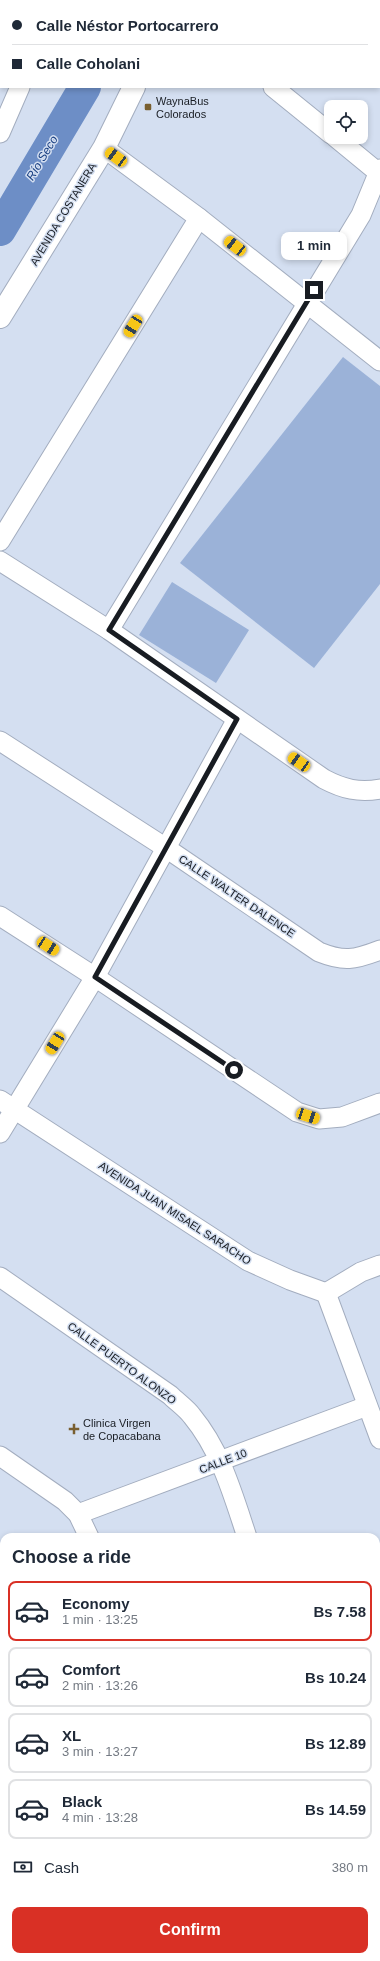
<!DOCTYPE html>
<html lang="en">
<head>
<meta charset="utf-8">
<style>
  :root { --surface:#fff; --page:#f6f6f7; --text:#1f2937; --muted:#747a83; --line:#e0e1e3; --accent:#d93025 }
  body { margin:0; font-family:Arial,sans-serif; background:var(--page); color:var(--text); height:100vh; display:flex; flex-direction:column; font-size:15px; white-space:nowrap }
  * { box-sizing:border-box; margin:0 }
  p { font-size:13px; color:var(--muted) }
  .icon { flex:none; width:22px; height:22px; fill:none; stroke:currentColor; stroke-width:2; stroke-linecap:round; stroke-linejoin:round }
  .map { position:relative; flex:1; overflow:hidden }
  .side { position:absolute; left:0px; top:1533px; width:380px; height:428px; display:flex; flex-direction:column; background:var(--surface); border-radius:12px 12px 0 0; box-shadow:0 2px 6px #0003 }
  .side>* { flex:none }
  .banner { position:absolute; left:0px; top:0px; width:380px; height:88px; box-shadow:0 2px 6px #0003; display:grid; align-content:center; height:88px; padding:0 12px; background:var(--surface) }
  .controls { position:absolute; left:324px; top:100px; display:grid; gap:8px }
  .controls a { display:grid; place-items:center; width:44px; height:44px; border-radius:8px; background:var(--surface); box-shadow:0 2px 6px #0003; font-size:20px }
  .end { position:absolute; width:18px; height:18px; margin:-9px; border:5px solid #181c22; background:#fff; box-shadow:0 0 0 2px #fff }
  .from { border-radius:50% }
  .bubble { position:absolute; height:28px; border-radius:8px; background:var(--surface); box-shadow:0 2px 6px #0003; font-size:13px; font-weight:600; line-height:28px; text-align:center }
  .car { position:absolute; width:12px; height:24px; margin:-12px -6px; border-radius:5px; box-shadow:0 0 3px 1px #0007; background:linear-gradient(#f5c518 24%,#345 0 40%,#f5c518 0 76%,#345 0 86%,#f5c518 0) }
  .banner b { display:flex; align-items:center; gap:14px; height:38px; font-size:15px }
  .banner b+b { border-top:1px solid var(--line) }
  .banner i { width:10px; height:10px; background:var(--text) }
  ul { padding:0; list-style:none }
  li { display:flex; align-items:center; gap:12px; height:60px; margin:0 8px 6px; padding:0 4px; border:2px solid var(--line); border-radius:8px }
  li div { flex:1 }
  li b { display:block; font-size:15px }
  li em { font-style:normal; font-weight:600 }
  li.current { border-color:var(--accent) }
  li>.icon { width:36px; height:36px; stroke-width:1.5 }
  h2 { padding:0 12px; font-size:18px; line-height:48px }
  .pay { display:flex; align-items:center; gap:10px; height:44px; padding:0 12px; font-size:15px }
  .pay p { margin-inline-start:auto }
  .cta { display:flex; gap:8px; margin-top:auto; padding:8px 12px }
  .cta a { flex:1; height:46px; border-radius:8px; background:var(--accent); color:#fff; font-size:16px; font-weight:600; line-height:46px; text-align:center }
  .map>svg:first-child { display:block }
  .green { fill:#9bb2d8 }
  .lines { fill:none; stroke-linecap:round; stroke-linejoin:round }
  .river { stroke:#6d8ec6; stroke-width:32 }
  .minor-casing { stroke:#a3adbf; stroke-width:21 }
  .major-casing { stroke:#a3adbf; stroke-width:24 }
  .minor { stroke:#fff; stroke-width:19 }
  .major { stroke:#fff; stroke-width:22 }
  .route { stroke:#181c22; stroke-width:5 }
  .poi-dot { fill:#795f30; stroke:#d4dff1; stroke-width:1.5 }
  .labels { text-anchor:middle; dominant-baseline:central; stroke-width:3; stroke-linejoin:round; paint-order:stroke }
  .poi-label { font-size:11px; fill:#181c22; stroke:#d4dff1; text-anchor:start }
  .street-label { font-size:11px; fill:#181c22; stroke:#d4dff1 }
  .water-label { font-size:12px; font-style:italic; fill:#183f82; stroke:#d4dff1 }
</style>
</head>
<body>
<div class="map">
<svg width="380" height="1961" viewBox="0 0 380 1961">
  <rect width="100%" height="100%" fill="#d4dff1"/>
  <!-- green -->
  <g class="green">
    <polygon points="343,357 380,386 380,584 314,668 180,563"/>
    <polygon points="172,582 249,630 216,683 139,635"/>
  </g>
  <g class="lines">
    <!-- river -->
    <g class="river">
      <polyline points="124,1 124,0"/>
      <polyline points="0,230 85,87"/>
    </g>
    <defs>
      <g id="minor">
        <polyline points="60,1 60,0"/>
        <polyline points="283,1 283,0"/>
        <polyline points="273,87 331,134"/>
        <polyline points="0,133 20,87"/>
        <polyline points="335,137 380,174"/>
        <polyline points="104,148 199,218 380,361"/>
        <polyline points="0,541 199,218"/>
        <path d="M0 561 109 630 324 779C343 789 359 793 380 789"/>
        <polyline points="109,630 361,215 380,169"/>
        <path d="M0 741 166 848 319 952C344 962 354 960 380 950"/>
        <polyline points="0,916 95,977 297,1112 319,1119 342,1117 380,1103"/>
        <polyline points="0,1100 248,1261 290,1280 326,1293"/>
        <polyline points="0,1133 95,977 237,719"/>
        <path d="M0 1277 170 1395C177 1402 186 1408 192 1416 221 1451 233 1495 247 1537"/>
        <polyline points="326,1293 380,1439"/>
        <polyline points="326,1293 361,1272 380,1265"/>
        <polyline points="0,1456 65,1501 78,1514 89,1537"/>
        <polyline points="78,1514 367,1406"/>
        <polyline points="0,1731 4,1742"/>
        <polyline points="376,1821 380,1820"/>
        <polyline points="376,1899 380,1909"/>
        <polyline points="81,1957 82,1961"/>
        <polyline points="240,1957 241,1961"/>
        <polyline points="0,1960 7,1957"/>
      </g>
      <g id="major">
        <polyline points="172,1 173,0"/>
        <polyline points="0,317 104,148 134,87"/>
      </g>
    </defs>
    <!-- minor casing -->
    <use href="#minor" class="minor-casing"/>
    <!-- major casing -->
    <use href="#major" class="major-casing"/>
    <!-- minor -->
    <use href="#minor" class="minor"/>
    <!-- major -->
    <use href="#major" class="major"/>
  </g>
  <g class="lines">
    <!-- route -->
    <polyline class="route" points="234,1070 95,977 237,719 109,630 314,290"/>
  </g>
  <!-- markers -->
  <g class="poi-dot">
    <rect x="144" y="103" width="8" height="8" rx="2"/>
    <path d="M72 1423h4v4h4v4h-4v4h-4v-4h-4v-4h4z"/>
  </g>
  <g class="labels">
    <!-- poi labels -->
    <g class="poi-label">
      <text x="156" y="101">WaynaBus<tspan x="156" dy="13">Colorados</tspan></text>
      <text x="83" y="1423">Clinica Virgen<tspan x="83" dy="13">de Copacabana</tspan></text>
    </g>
    <!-- street labels -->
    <g class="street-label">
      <text transform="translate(63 214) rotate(-59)">AVENIDA COSTANERA</text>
      <text transform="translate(237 896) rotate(34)">CALLE WALTER DALENCE</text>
      <text transform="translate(175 1213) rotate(33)">AVENIDA JUAN MISAEL SARACHO</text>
      <text transform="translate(122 1363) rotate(36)">CALLE PUERTO ALONZO</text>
      <text transform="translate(223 1461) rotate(-21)">CALLE 10</text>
    </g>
    <!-- water labels -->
    <g class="water-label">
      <text transform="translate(42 158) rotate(-59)">Río Seco</text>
    </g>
  </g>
</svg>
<div class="controls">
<a><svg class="icon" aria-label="locate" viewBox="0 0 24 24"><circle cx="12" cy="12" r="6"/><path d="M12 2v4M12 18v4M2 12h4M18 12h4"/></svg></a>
</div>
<i class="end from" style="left:234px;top:1070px"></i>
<i class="end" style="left:314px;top:290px"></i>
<div class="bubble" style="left:281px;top:232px;width:66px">1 min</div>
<i class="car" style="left:116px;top:157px;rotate:306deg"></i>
<i class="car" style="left:235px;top:246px;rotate:308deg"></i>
<i class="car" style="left:133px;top:326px;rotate:212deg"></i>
<i class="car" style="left:299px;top:762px;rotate:304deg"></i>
<i class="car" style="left:48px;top:946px;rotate:123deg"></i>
<i class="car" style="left:55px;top:1043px;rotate:212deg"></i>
<i class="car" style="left:308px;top:1116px;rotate:108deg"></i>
<div class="banner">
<b><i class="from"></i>Calle Néstor Portocarrero</b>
<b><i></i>Calle Coholani</b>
</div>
<section class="side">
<h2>Choose a ride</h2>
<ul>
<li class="current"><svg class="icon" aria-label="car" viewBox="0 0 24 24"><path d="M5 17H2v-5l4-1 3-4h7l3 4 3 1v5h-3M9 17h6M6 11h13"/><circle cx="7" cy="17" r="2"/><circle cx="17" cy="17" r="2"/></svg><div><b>Economy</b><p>1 min · 13:25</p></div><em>Bs 7.58</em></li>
<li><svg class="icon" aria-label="car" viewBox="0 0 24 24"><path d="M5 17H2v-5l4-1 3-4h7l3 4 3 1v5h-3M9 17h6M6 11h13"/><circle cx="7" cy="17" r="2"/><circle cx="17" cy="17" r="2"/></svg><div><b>Comfort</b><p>2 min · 13:26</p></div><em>Bs 10.24</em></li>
<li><svg class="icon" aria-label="car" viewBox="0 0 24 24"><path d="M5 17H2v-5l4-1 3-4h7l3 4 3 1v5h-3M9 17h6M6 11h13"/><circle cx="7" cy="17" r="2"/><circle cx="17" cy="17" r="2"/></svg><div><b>XL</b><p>3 min · 13:27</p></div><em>Bs 12.89</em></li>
<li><svg class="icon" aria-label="car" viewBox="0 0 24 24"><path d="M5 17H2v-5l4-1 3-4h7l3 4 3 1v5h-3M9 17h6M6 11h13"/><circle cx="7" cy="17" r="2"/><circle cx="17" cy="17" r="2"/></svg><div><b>Black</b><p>4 min · 13:28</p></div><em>Bs 14.59</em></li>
</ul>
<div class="pay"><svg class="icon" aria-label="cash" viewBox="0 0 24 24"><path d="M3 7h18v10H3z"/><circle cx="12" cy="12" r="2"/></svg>Cash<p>380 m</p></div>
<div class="cta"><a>Confirm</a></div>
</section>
</div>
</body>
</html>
